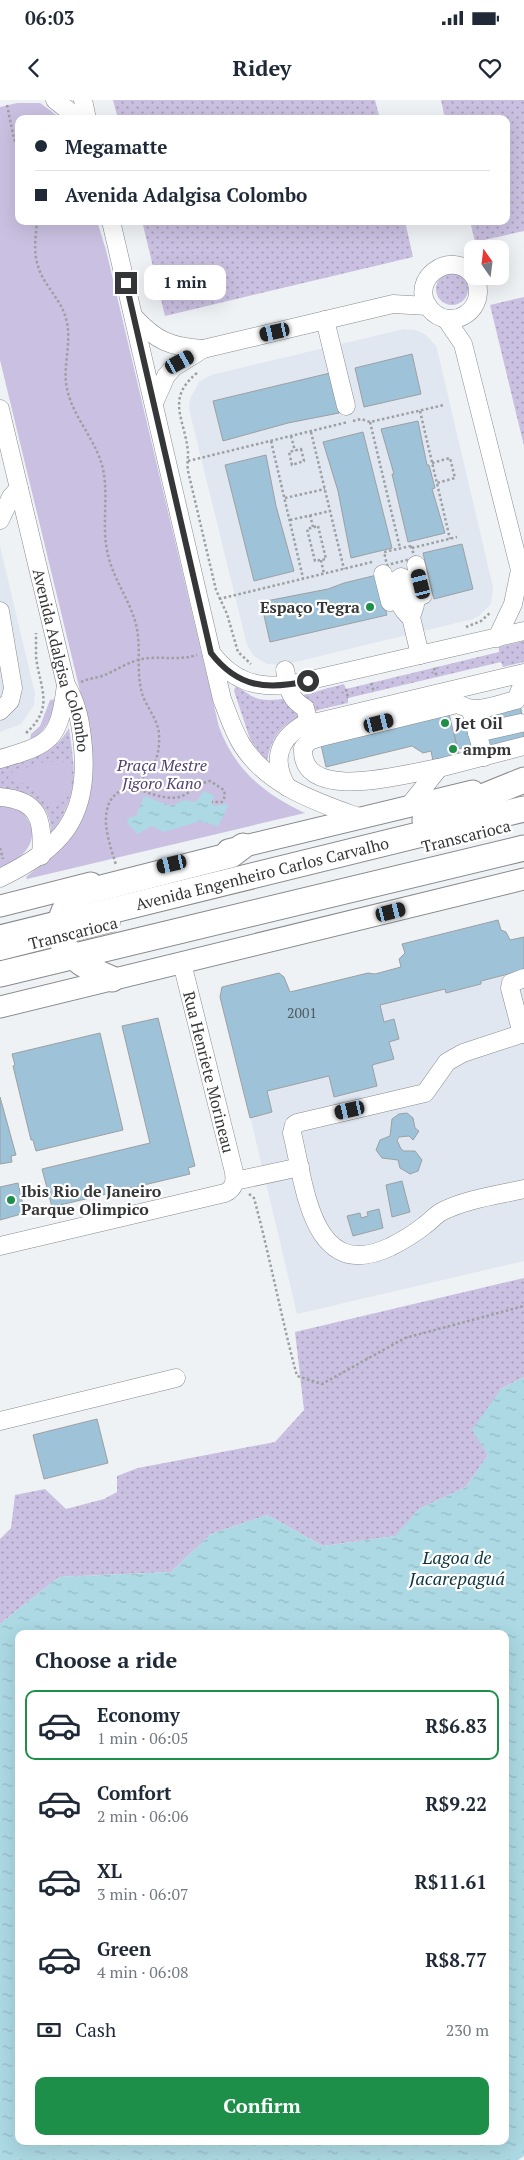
<!DOCTYPE html>
<html lang="en">
<head>
<meta charset="utf-8">
<style>
  :root { --surface:#fff; --page:#f2f2f3; --text:#1f2937; --muted:#747a83; --line:#e0e1e3; --accent:#1e8f48 }
  body { margin:0; font-family:"PT Serif",serif; background:var(--page); color:var(--text); height:100vh; display:flex; flex-direction:column; font-size:19px; white-space:nowrap }
  * { box-sizing:border-box; margin:0 }
  p { font-size:16px; color:var(--muted) }
  .icon { flex:none; width:28px; height:28px; fill:none; stroke:currentColor; stroke-width:2; stroke-linecap:round; stroke-linejoin:round }
  .map { position:relative; flex:1; overflow:hidden }
  .drawer { position:absolute; left:15px; top:1530px; width:494px; height:515px; display:flex; flex-direction:column; background:var(--surface); border-radius:10px; box-shadow:0 5px 20px #0002 }
  .drawer>* { flex:none }
  .guide { position:absolute; left:15px; top:15px; width:495px; height:110px; border-radius:10px; box-shadow:0 5px 20px #0002; display:grid; align-content:center; height:110px; padding:0 20px; background:var(--surface) }
  .needle { width:32px; rotate:346deg }
  .fabs { position:absolute; left:464px; top:140px; display:grid; gap:10px }
  .fabs a { display:grid; place-items:center; width:45px; height:45px; border-radius:10px; background:var(--surface); box-shadow:0 5px 20px #0002; font-size:25px }
  .end { position:absolute; width:22px; height:22px; margin:-11px; border:6px solid #353637; background:#fff; box-shadow:0 0 0 2px #fff }
  .from { border-radius:50% }
  .bubble { position:absolute; height:35px; border-radius:10px; background:var(--surface); box-shadow:0 5px 20px #0002; font-size:16px; font-weight:800; line-height:35px; text-align:center }
  .car { position:absolute; width:15px; height:30px; margin:-15px -8px; border-radius:6px; box-shadow:0 0 4px 1px #0007; background:linear-gradient(#222 24%,#8ab4d8 0 40%,#222 0 76%,#8ab4d8 0 86%,#222 0) }
  .guide b { display:flex; align-items:center; gap:18px; height:48px; font-size:19px }
  .guide b+b { border-top:1px solid var(--line) }
  .guide i { width:12px; height:12px; background:var(--text) }
  ul { padding:0; list-style:none }
  li { display:flex; align-items:center; gap:15px; height:70px; margin:0 10px 8px; padding:0 10px; border:2px solid transparent; border-radius:10px }
  li div { flex:1 }
  li b { display:block; font-size:19px }
  li em { font-style:normal; font-weight:800 }
  li.active { border-color:var(--accent) }
  li>.icon { width:45px; height:45px; stroke-width:1.5 }
  h2 { padding:0 20px; font-size:22px; line-height:60px }
  .pay { display:flex; align-items:center; gap:12px; height:55px; padding:0 20px; font-size:19px }
  .pay p { margin-inline-start:auto }
  .cta { display:flex; gap:10px; margin-top:auto; padding:10px 20px }
  .cta a { flex:1; height:58px; border-radius:10px; background:var(--accent); color:#fff; font-size:20px; font-weight:800; line-height:58px; text-align:center }
  .status { display:flex; justify-content:space-between; align-items:center; height:35px; padding:0 25px; background:var(--surface); direction:ltr }
  .status svg { height:14px; fill:currentColor }
  header { display:flex; justify-content:space-between; align-items:center; height:65px; padding:0 20px; background:var(--surface); font-size:22px; font-weight:800 }
  .map>svg:first-child { display:block }
  .built { fill:#e0e7f1 }
  .grass { fill:url(#grass-dots) }
  .green { fill:#cac0e1 }
  .water { fill:url(#water-ripples); fill-rule:evenodd }
  .building { fill:#9ec2d8; stroke:#9ca0a2 }
  .lines { fill:none; stroke-linecap:round; stroke-linejoin:round }
  .minor-casing { stroke:#888a8e; stroke-width:19 }
  .major-casing { stroke:#888a8e; stroke-width:23 }
  .highway-casing { stroke:#888a8e; stroke-width:27 }
  .path { stroke:#9d9fa1; stroke-width:2.5; stroke-dasharray:2.5 2.5; stroke-linecap:butt }
  .minor { stroke:#fff; stroke-width:18 }
  .major { stroke:#fff; stroke-width:21 }
  .highway { stroke:#fff; stroke-width:25 }
  .route { stroke:#353637; stroke-width:6 }
  .poi-dot { fill:#1e8f48; stroke:#fff; stroke-width:2 }
  .labels { text-anchor:middle; dominant-baseline:central; stroke-width:4.5; stroke-linejoin:round; paint-order:stroke }
  .number-label { font-size:14px; fill:#4f595f }
  .poi-label { font-size:16px; font-weight:bold; fill:#353637; stroke:#fff; text-anchor:start }
  .street-label { font-size:16px; fill:#353637; stroke:#fff }
  .park-label { font-size:16px; font-style:italic; fill:#51406f; stroke:#fff }
  .water-label { font-size:18px; font-style:italic; fill:#0b363f; stroke:#fff }
</style>
</head>
<body>
<div class="status"><b>06:03</b><svg viewBox="0 0 49 12"><path d="M0 12V9h3v3zM5 12V6h3v6zM10 12V3h3v9zM15 12V0h3v12zM26 1h20v11H26zM47 4h2v5h-2z"/></svg></div>
<header><svg class="icon" aria-label="back" viewBox="0 0 24 24"><path d="M15 5l-7 7 7 7"/></svg>Ridey<svg class="icon" aria-label="heart" viewBox="0 0 24 24"><path d="M12 20l-8-8c-3-5 5-10 8-4 3-6 11-1 8 4z"/></svg></header>
<div class="map">
<svg width="524" height="2060" viewBox="0 0 524 2060">
  <defs>
    <pattern id="grass-dots" width="8" height="8" patternUnits="userSpaceOnUse" patternTransform="scale(1.25)"><rect width="8" height="8" fill="#cac0e1"/><path d="M2 2h.1M6 6h.1" fill="none" stroke="#a59db7" stroke-width="1.8" stroke-linecap="round"/></pattern>
    <pattern id="water-ripples" width="26" height="14" patternUnits="userSpaceOnUse" patternTransform="scale(1.25)"><rect width="26" height="14" fill="#acd9e4"/><path d="M2 4q2-2 4 0t4 0M15 11q2-2 4 0t4 0" fill="none" stroke="#95bbc4"/></pattern>
  </defs>
  <rect width="100%" height="100%" fill="#eff2f5"/>
  <!-- built -->
  <g class="built">
    <polygon points="404,229 415,230 426,235 436,246 438,253 493,487 491,504 480,515 473,519 283,565 267,564 254,556 247,545 189,309 190,299 199,282 211,275"/>
    <polygon points="0,446 35,594 34,605 21,624 0,632"/>
    <polygon points="498,820 501,829 506,832 510,840 524,837 524,1161 297,1214 220,889 222,887 276,873 283,875 290,892 368,873 375,874 401,867 399,859 405,853 402,844"/>
  </g>
  <!-- grass -->
  <g class="grass">
    <polygon points="113,0 375,0 380,19 118,19"/>
    <polygon points="441,0 524,0 524,131 475,142 470,121 506,121 506,19 445,19"/>
    <polygon points="142,121 405,121 413,157 165,216"/>
    <circle cx="452" cy="189" r="16"/>
    <polygon points="524,197 524,346 490,205"/>
    <path d="M524 541V562L503 567 501 562 348 598V603C310 612 273 616 267 663L250 639 234 591 235 587C244 589 250 597 259 599 282 604 322 589 344 584L346 589 499 552V547Z"/>
    <path d="M69 628C76 677 79 692 51 736 52 700 29 695 0 690V666C29 659 53 656 69 628Z"/>
    <polygon points="524,1178 524,1277 501,1289 488,1355 466,1387 419,1409 396,1436 323,1446 267,1415 211,1434 171,1472 59,1477 0,1524 0,1439 11,1428 15,1395 45,1389 66,1409 104,1399 117,1392 117,1376 138,1368 275,1342 304,1310 295,1232"/>
  </g>
  <!-- green -->
  <g class="green">
    <path d="M17 3H40L62 19H19V121H97L106 150 219 627C235 670 264 694 305 713L27 779 26 777 52 756 69 738 89 695 93 657 81 595 0 260V7Z"/>
    <path d="M56 599C53 615 45 634 30 640L31 634 40 626 50 600Z"/>
    <path d="M44 662H63L71 667C73 681 72 706 52 705 38 691 31 683 11 681L8 678 10 673Z"/>
    <path d="M0 704 19 708C47 738 25 755 0 772Z"/>
  </g>
  <!-- water -->
  <g class="water">
    <polygon points="204,691 215,696 211,702 214,706 226,704 228,706 218,726 200,721 164,732 151,726 138,734 127,723 128,718 136,716 144,696 171,706 184,700 196,702"/>
    <path d="M524 1277V2056L518 2060H0V1524L59 1477 171 1472 211 1434 267 1415 323 1446 395 1436 419 1409 466 1387 488 1355 472 1330 501 1289ZM19 1534H505V2041H19Z"/>
  </g>
  <!-- building -->
  <g class="building">
    <polygon points="412,254 421,294 364,307 355,268"/>
    <polygon points="330,273 339,313 288,323 223,341 213,301"/>
    <polygon points="418,321 427,365 429,365 435,388 432,389 445,433 408,442 392,374 394,374 381,329"/>
    <polygon points="363,332 392,448 351,458 338,391 323,342"/>
    <polygon points="266,355 276,406 294,471 254,481 225,365"/>
    <polygon points="462,444 473,489 434,499 423,453"/>
    <polygon points="377,475 387,515 270,542 261,502 328,489 344,483"/>
    <polygon points="520,605 524,625 524,643 490,651 487,642 458,649 453,631 485,623 483,613"/>
    <polygon points="449,614 459,655 433,661 431,651 423,653 412,646 326,667 321,645"/>
    <polygon points="498,820 501,830 506,832 510,840 524,837 524,870 481,881 481,884 446,893 445,889 380,905 384,922 394,919 399,939 389,942 394,959 372,965 377,986 334,997 329,976 267,991 272,1012 250,1018 220,897 222,887 279,873 284,877 290,892 368,873 375,874 401,867 399,859 405,853 402,844"/>
    <polygon points="158,918 195,1066 188,1068 190,1074 52,1107 42,1069 150,1043 122,926"/>
    <polygon points="100,933 123,1030 36,1051 33,1040 31,1040 13,966 15,965 12,954"/>
    <polygon points="0,997 16,1055 11,1056 12,1062 0,1064"/>
    <polygon points="407,1013 413,1018 415,1028 419,1031 413,1040 409,1036 399,1037 397,1040 401,1049 404,1051 415,1051 422,1060 418,1071 410,1074 400,1068 398,1060 382,1058 376,1050 380,1040 390,1036 392,1019 399,1014"/>
    <polygon points="402,1081 410,1112 392,1117 386,1085"/>
    <polygon points="18,1083 25,1113 0,1120 0,1087"/>
    <polygon points="379,1109 383,1128 353,1136 347,1116 360,1113 361,1118 368,1116 367,1112"/>
    <polygon points="97,1319 108,1363 44,1379 33,1335"/>
  </g>
  <g class="lines">
    <defs>
      <g id="minor">
        <polyline points="55,0 79,19"/>
        <polyline points="83,0 87,19"/>
        <path d="M111 121 222 599C228 614 233 631 242 645 269 687 317 702 361 718"/>
        <path d="M472 174C450 149 408 180 429 208 451 235 491 208 474 176"/>
        <path d="M134 217C156 241 171 247 203 249"/>
        <polyline points="446,219 463,244 520,470 524,476"/>
        <polyline points="325,220 346,306"/>
        <polyline points="154,303 166,276 174,267 203,249 393,204 428,206"/>
        <path id="s1" d="M0 309 66 585C78 605 81 625 83 647 89 719 61 748 0 778"/>
        <polyline points="0,420 11,397 19,388"/>
        <polyline points="416,465 423,495"/>
        <polyline points="383,474 390,502"/>
        <polyline points="0,511 13,588 10,601 0,611"/>
        <path d="M411 517C401 511 393 492 397 480L401 477 409 481 415 505 411 517 420 555"/>
        <polyline points="497,538 513,504 520,470"/>
        <path d="M212 554C233 581 255 588 289 585L524 531"/>
        <path d="M285 570C289 588 288 598 305 608L312 634"/>
        <path d="M450 597C470 618 490 606 516 600L524 581"/>
        <polyline points="471,611 484,657"/>
        <polyline points="477,633 521,623"/>
        <path d="M0 659C52 644 59 640 66 585"/>
        <path d="M439 668C408 673 300 705 303 648L309 641 321 637 457 604"/>
        <path d="M287 687C273 663 276 642 301 626L524 573"/>
        <path d="M0 697C39 700 44 720 41 756"/>
        <polyline points="408,707 439,668 524,646"/>
        <polyline points="0,851 111,823"/>
        <path d="M524 933 463 953 447 962 425 993 297 1023 294 1025 292 1033C305 1085 311 1184 390 1147 402 1141 414 1134 425 1125 431 1121 436 1114 443 1111 467 1099 498 1095 524 1089"/>
        <polyline points="522,934 510,888 511,883 524,878"/>
        <polyline points="235,1081 300,1067"/>
        <path d="M0 1146 225 1093C235 1088 235 1082 234 1072L182 863"/>
        <polyline points="0,1321 176,1278"/>
      </g>
      <g id="major">
        <polyline points="228,750 473,691"/>
        <polyline points="0,806 91,783"/>
        <polyline points="0,907 524,779"/>
      </g>
      <g id="highway">
        <polyline points="425,720 524,680"/>
        <path id="s2" d="M0 838 524 709"/>
        <polyline points="0,874 524,748"/>
        <path d="M112 879C88 869 53 852 61 820 64 807 70 801 81 793L231 755 243 746"/>
      </g>
    </defs>
    <!-- minor casing -->
    <use href="#minor" class="minor-casing"/>
    <!-- major casing -->
    <use href="#major" class="major-casing"/>
    <!-- highway casing -->
    <use href="#highway" class="highway-casing"/>
    <!-- path -->
    <g class="path">
      <polyline points="7,5 14,39 19,49"/>
      <path d="M37 121C36 136 33 152 38 166 44 187 63 200 67 223 71 242 64 263 66 283 70 315 96 338 103 369 109 398 101 426 108 455 114 481 132 503 137 529 141 550 136 572 142 593 146 607 158 619 159 634 162 692 113 677 107 710 103 727 111 748 116 765"/>
      <path d="M197 273C165 299 185 319 188 352 188 358 187 365 188 371L216 490 227 514 238 552 251 564"/>
      <polyline points="420,311 450,439"/>
      <polyline points="353,321 361,319 370,322 444,305"/>
      <polyline points="370,322 400,448"/>
      <polyline points="311,332 344,469"/>
      <polyline points="291,336 295,351"/>
      <polyline points="271,341 303,478"/>
      <polygon points="301,349 304,361 292,365 289,352"/>
      <polyline points="188,361 348,322"/>
      <polyline points="432,363 450,358 455,378 437,383"/>
      <polyline points="285,398 325,389"/>
      <polyline points="310,415 313,427"/>
      <polyline points="290,420 330,411"/>
      <polygon points="318,426 326,459 315,461 307,429"/>
      <polygon points="411,446 415,458 387,465 384,452"/>
      <polyline points="412,448 457,437"/>
      <polyline points="321,460 324,474"/>
      <polyline points="219,499 372,462"/>
      <polyline points="466,527 481,521 491,512"/>
      <polyline points="434,568 437,577"/>
      <path d="M81 582C89 578 99 578 107 574 122 567 133 559 150 558 167 557 181 560 197 555"/>
      <polyline points="371,583 374,592"/>
      <polyline points="346,589 348,598"/>
      <path d="M26 633C55 607 40 589 36 557 36 549 36 541 36 533"/>
      <path d="M129 687C144 690 164 701 179 697 190 694 198 683 210 681L224 690 225 696 222 702H212"/>
      <polyline points="0,748 3,759"/>
      <path d="M249 1094 254 1098C270 1157 281 1217 297 1276L322 1284 405 1238 524 1206"/>
    </g>
    <!-- minor -->
    <use href="#minor" class="minor"/>
    <!-- major -->
    <use href="#major" class="major"/>
    <!-- highway -->
    <use href="#highway" class="highway"/>
  </g>
  <g class="lines">
    <!-- route -->
    <path class="route" d="M126 183 211 553C238 588 267 590 308 581"/>
  </g>
  <!-- markers -->
  <g class="poi-dot">
    <circle cx="370" cy="507" r="5"/>
    <circle cx="445" cy="623" r="5"/>
    <circle cx="453" cy="649" r="5"/>
    <circle cx="11" cy="1100" r="5"/>
  </g>
  <g class="labels">
    <!-- number labels -->
    <g class="number-label">
      <text x="302" y="912">2001</text>
    </g>
    <!-- poi labels -->
    <g class="poi-label">
      <text x="360" y="507" text-anchor="end">Espaço Tegra</text>
      <text x="455" y="623">Jet Oil</text>
      <text x="463" y="649">ampm</text>
      <text x="21" y="1091">Ibis Rio de Janeiro<tspan x="21" dy="18">Parque Olimpico</tspan></text>
    </g>
    <!-- street labels -->
    <g class="street-label">
      <text stroke="none"><textPath href="#s1" startOffset="259">Avenida Adalgisa Colombo</textPath></text>
      <text transform="translate(466 736) rotate(-14)">Transcarioca</text>
      <text stroke="none"><textPath href="#s2" startOffset="270">Avenida Engenheiro Carlos Carvalho</textPath></text>
      <text transform="translate(73 833) rotate(-14)">Transcarioca</text>
      <text transform="translate(209 972) rotate(76)">Rua Henriete Morineau</text>
    </g>
    <!-- park labels -->
    <g class="park-label">
      <text x="162" y="665">Praça Mestre<tspan x="162" dy="18">Jigoro Kano</tspan></text>
    </g>
    <!-- water labels -->
    <g class="water-label">
      <text x="457" y="1457">Lagoa de<tspan x="457" dy="21">Jacarepaguá</tspan></text>
    </g>
  </g>
</svg>
<div class="fabs">
<a><svg class="needle" viewBox="-14 -14 28 28"><path d="M0-13l5 13h-10z" fill="#e53935"/><path d="M0 13l5-13h-10z" fill="#747a83"/></svg></a>
</div>
<i class="end from" style="left:308px;top:581px"></i>
<i class="end" style="left:126px;top:183px"></i>
<div class="bubble" style="left:144px;top:165px;width:82px">1 min</div>
<i class="car" style="left:275px;top:232px;rotate:257deg"></i>
<i class="car" style="left:180px;top:262px;rotate:61deg"></i>
<i class="car" style="left:421px;top:484px;rotate:346deg"></i>
<i class="car" style="left:379px;top:623px;rotate:76deg"></i>
<i class="car" style="left:172px;top:764px;rotate:257deg"></i>
<i class="car" style="left:391px;top:812px;rotate:76deg"></i>
<i class="car" style="left:350px;top:1010px;rotate:257deg"></i>
<div class="guide">
<b><i class="from"></i>Megamatte</b>
<b><i></i>Avenida Adalgisa Colombo</b>
</div>
<section class="drawer">
<h2>Choose a ride</h2>
<ul>
<li class="active"><svg class="icon" aria-label="car" viewBox="0 0 24 24"><path d="M5 17H2v-5l4-1 3-4h7l3 4 3 1v5h-3M9 17h6M6 11h13"/><circle cx="7" cy="17" r="2"/><circle cx="17" cy="17" r="2"/></svg><div><b>Economy</b><p>1 min · 06:05</p></div><em>R$6.83</em></li>
<li><svg class="icon" aria-label="car" viewBox="0 0 24 24"><path d="M5 17H2v-5l4-1 3-4h7l3 4 3 1v5h-3M9 17h6M6 11h13"/><circle cx="7" cy="17" r="2"/><circle cx="17" cy="17" r="2"/></svg><div><b>Comfort</b><p>2 min · 06:06</p></div><em>R$9.22</em></li>
<li><svg class="icon" aria-label="car" viewBox="0 0 24 24"><path d="M5 17H2v-5l4-1 3-4h7l3 4 3 1v5h-3M9 17h6M6 11h13"/><circle cx="7" cy="17" r="2"/><circle cx="17" cy="17" r="2"/></svg><div><b>XL</b><p>3 min · 06:07</p></div><em>R$11.61</em></li>
<li><svg class="icon" aria-label="car" viewBox="0 0 24 24"><path d="M5 17H2v-5l4-1 3-4h7l3 4 3 1v5h-3M9 17h6M6 11h13"/><circle cx="7" cy="17" r="2"/><circle cx="17" cy="17" r="2"/></svg><div><b>Green</b><p>4 min · 06:08</p></div><em>R$8.77</em></li>
</ul>
<div class="pay"><svg class="icon" aria-label="cash" viewBox="0 0 24 24"><path d="M3 7h18v10H3z"/><circle cx="12" cy="12" r="2"/></svg>Cash<p>230 m</p></div>
<div class="cta"><a>Confirm</a></div>
</section>
</div>
</body>
</html>
